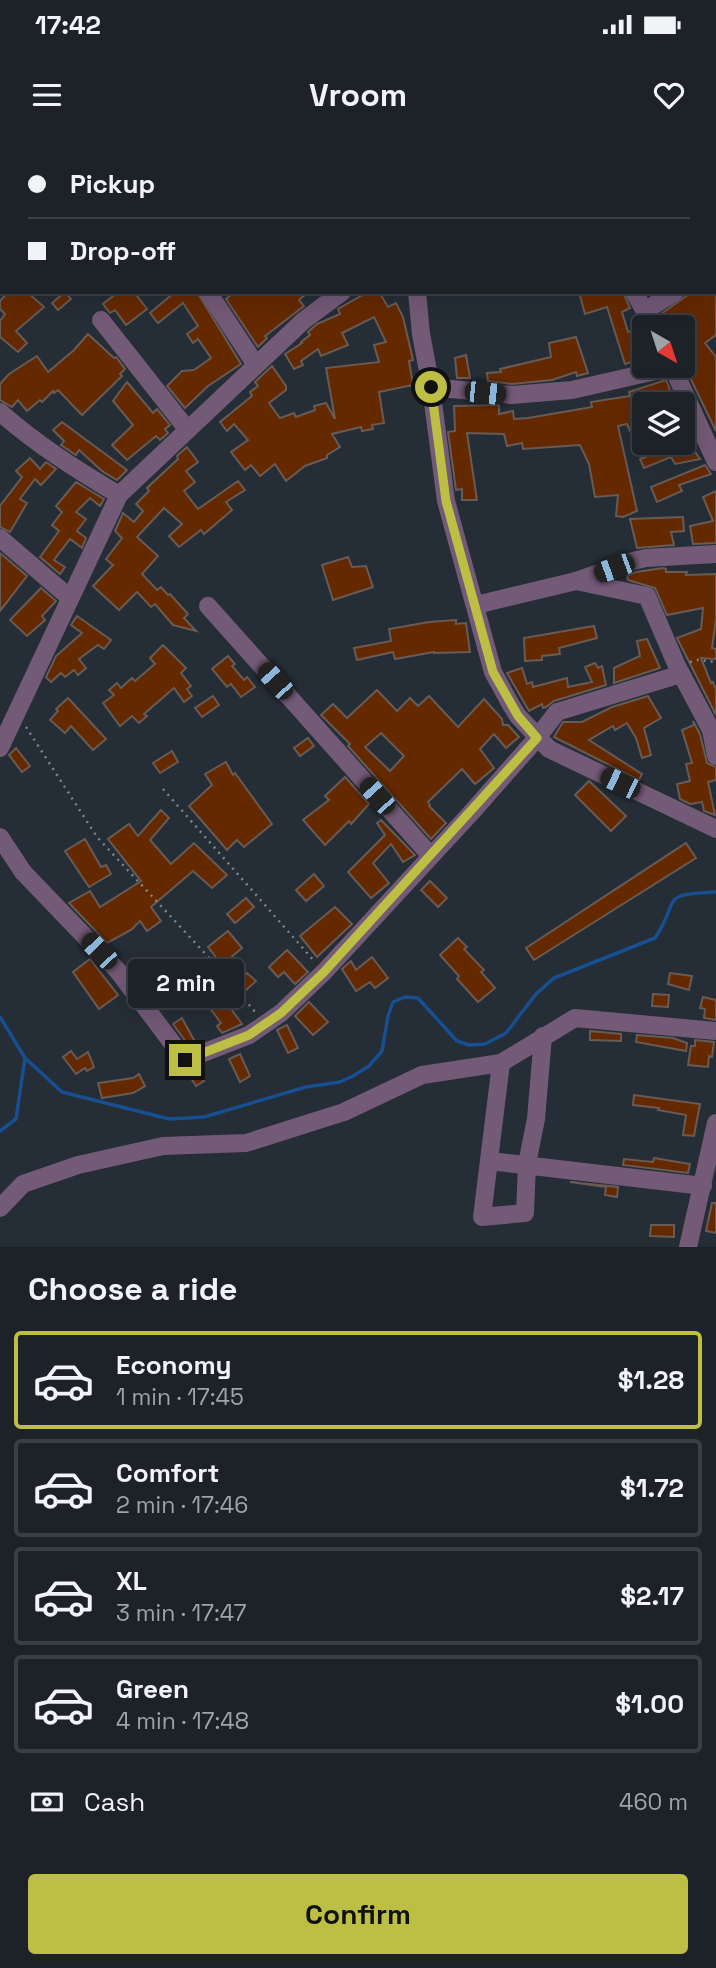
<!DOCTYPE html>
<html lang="en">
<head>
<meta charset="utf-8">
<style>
  :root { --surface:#1c2228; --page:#292f34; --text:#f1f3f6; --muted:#a0a4a8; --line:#3a3f45; --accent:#bcbf44 }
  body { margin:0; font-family:"Space Grotesk",sans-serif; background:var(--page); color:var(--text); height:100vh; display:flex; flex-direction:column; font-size:26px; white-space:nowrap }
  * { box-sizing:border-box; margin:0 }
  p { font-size:23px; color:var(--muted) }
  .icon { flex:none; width:38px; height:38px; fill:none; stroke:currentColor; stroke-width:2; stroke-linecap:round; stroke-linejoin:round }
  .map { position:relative; height:1107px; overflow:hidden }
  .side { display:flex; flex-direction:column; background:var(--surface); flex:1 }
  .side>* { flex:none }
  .hud { position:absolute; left:0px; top:0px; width:718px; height:154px; box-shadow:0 7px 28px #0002,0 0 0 2px var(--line); display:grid; align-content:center; height:154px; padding:0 28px; background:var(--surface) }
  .needle { width:46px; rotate:141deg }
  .tools { position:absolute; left:632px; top:175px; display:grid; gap:14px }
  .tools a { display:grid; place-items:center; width:63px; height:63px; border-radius:7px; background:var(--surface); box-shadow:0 7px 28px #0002,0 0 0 2px var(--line); font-size:35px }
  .end { position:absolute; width:32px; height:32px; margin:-16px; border:9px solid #bcbf44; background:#111; box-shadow:0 0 0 4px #111 }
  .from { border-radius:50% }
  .bubble { position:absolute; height:49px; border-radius:7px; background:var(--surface); box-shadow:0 7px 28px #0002,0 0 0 2px var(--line); font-size:23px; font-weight:700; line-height:49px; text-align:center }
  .car { position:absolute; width:21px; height:42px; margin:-21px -10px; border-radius:9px; box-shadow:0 0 5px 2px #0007; background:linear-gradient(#222 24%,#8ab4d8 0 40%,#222 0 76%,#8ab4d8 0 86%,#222 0) }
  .hud b { display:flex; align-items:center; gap:24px; height:66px; font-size:26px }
  .hud b+b { border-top:2px solid var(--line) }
  .hud i { width:18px; height:18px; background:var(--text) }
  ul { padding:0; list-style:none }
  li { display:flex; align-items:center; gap:21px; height:98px; margin:0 14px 10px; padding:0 14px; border:4px solid var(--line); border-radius:7px }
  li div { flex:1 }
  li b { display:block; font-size:26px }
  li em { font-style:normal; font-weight:700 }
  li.active { border-color:var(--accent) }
  li>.icon { width:63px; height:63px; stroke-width:1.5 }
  h2 { padding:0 28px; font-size:32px; line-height:84px }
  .pay { display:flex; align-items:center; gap:18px; height:77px; padding:0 28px; font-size:26px }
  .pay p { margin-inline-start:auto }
  .primary-button { display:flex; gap:14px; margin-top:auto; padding:14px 28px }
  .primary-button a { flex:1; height:80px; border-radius:7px; background:var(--accent); color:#111; font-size:28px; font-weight:700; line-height:80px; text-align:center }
  .status { display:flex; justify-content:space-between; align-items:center; height:49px; padding:0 35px; background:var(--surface); direction:ltr }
  .status svg { height:19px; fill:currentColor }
  header { display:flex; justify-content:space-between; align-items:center; height:91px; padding:0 28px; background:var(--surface); font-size:32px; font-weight:700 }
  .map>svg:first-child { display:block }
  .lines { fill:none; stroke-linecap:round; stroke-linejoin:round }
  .stream { stroke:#174f91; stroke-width:3.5 }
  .building { fill:#652900; stroke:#685b55; stroke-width:2; fill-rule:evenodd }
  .path { stroke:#7e868d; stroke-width:2.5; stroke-dasharray:2 5; stroke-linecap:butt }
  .minor { stroke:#735a77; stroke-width:18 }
  .route { stroke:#bcbf44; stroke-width:9 }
</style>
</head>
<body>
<div class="status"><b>17:42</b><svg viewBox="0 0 49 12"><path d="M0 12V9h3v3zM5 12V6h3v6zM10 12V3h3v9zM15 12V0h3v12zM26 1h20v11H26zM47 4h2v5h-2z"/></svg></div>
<header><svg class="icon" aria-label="menu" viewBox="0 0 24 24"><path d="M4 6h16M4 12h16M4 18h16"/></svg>Vroom<svg class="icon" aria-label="heart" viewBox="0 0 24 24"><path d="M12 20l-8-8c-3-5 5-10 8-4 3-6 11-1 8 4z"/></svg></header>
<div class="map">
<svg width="716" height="1107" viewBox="0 0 716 1107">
  <rect width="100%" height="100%" fill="#252d36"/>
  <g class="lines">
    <!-- stream -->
    <g class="stream">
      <path d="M0 877 25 918 62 952 169 979 204 977 306 947 340 942 353 936 369 926 382 911 388 876 393 862 405 857 418 858 457 901 469 905 485 904 506 893 536 854 554 838 655 798C681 759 658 754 716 752"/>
      <polyline points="0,991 16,979 25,918"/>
    </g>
  </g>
  <!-- building -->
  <g class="building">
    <polygon points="8,152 27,152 44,167 16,191 27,203 18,212 0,197 0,181 5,174 0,169 0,161"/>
    <polygon points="65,152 71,159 58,170 52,163"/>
    <polygon points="118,152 134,152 147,169 126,185 115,170 110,173 103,164"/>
    <polygon points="175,152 197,152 241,224 208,246 185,268 167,246 182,231 194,230 211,218 198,199 193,203 187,194 198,186 183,163 158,183 150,173"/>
    <polygon points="235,152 308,152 299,160 304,166 265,196 267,198 258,207 226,159"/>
    <polygon points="368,152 379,152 388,167 396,163 403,177 413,220 409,221 413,245 379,252 384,283 372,285 373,289 362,291 361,287 332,294 340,307 327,315 327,318 305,326 286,341 275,324 260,336 251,325 245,330 231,312 248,300 234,284 227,291 220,282 252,256 250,252 258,246 255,242 272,226 286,246 286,250 269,263 280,278 294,273 296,277 315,270 314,266 326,263 335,279 326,228 379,222 374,205 386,202 374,177 342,193 348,205 321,216 318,209 301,221 303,225 294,229 285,214 302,203 301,202 310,195 308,192 317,184 340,174 338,169"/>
    <polygon points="579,152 623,152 630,168 622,172 628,192 640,188 644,199 644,218 625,224 607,167 585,174"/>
    <polygon points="692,152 716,152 716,195 705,203 716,217 716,291 682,221 682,187 668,187 661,174"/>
    <polygon points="88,194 114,218 116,217 125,229 120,234 122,236 82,275 58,250 54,253 53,251 42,262 40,260 27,271 18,260 12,267 0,260 0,244 9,234 37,216 48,232 74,210"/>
    <polygon points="576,197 588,233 577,236 576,232 552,240 512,244 488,241 487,233 501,232 500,229 551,217 549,203"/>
    <polygon points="466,215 470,238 457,238 455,218"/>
    <polygon points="666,240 675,262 647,264 644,259 644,287 630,291 627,284 618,286 637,371 623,377 616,376 618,355 595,357 589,324 580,305 523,309 522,303 507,306 504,294 467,293 477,360 462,360 462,349 456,350 448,292 455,291 454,266 499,265 499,274 513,271 514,279 528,278 592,267 591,262 630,256 629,252"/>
    <polygon points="127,242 153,273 157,269 170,285 165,289 168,293 160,300 156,296 127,320 112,305 133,285 113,261"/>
    <polygon points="62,282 89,302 127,330 117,340 102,331 79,310 76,315 61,305 64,301 53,290"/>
    <polygon points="666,303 689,303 700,319 675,324 671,317 644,328 640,319 666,309"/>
    <polygon points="187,307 198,322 186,331 195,342 184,351 198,369 238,341 245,350 226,362 232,370 204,394 201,390 179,407 169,396 182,384 164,368 137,397 158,416 142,434 157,450 161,447 168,455 170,454 188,474 184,478 196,491 173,485 155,464 151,467 137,452 119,470 93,446 113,425 106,419 122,398 115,391 123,373 134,382 143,371 136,364 149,351 147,348 178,319 177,316"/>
    <polygon points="30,318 40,329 46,322 56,329 41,345 35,339 20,359 27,363 10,392 0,387 0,366 22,337 16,331"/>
    <polygon points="705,325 711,334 679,345 682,351 657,362 651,347"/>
    <polygon points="76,342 104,359 100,366 90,358 76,372 86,379 77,391 86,398 82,408 70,399 54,420 65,427 60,434 40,417 59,391 52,385 62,372 56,366"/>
    <polygon points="716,351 716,403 693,404 690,386 713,381 703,357"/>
    <polygon points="683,377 684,391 671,392 674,405 637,408 630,379"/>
    <polygon points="0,413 27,436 0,471"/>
    <polygon points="348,417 352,427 366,426 373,447 333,460 322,425"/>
    <polygon points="663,428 666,429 666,432 687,432 686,435 716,434 716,479 712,508 716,509 716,519 701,518 711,543 713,542 716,550 716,575 677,498 701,489 703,468 667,475 655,448 628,440 627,436 636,432"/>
    <polygon points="41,448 56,461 42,476 45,480 27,496 10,480"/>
    <polygon points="77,476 111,500 104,509 98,505 79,519 86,528 78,535 74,530 65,537 61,533 51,542 46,537 56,516 82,493 71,485"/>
    <polygon points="456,480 456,484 466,483 470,512 434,513 434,512 395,519 393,512 357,520 354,508 391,501 389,489 429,482"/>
    <polygon points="594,486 597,498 559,508 560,514 542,516 542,520 525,521 524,498"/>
    <polygon points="647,499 660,528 614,543 614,528 640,516 637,501"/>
    <polygon points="163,505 186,528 181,533 191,546 187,549 192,556 184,562 174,548 144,574 147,576 139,583 132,576 120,586 103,563 114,555 109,550 117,543 121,548 132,538 135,541 155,524 150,518"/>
    <polygon points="228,516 235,524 232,526 244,540 247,537 255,547 241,557 231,544 227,547 212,529"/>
    <polygon points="595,523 598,528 602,526 606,545 554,561 546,567 543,568 542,564 529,571 507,533 522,528 527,544 532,542 533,547 567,538 568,547 592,542 585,527"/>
    <path d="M377 550 397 571 410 558 418 566 429 556 458 587 484 559 502 579 503 585H508L519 597 506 608 494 594 480 609 494 628 475 644 462 629 428 662 430 665 429 666 446 683 431 699 348 606 350 604 321 575 333 564 347 578ZM381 593 404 616 390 631 365 607Z"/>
    <polygon points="213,556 219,565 202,577 195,568"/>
    <polygon points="648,556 661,578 644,588 651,615 642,618 636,598 627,583 615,590 613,586 589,600 642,634 639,640 554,597 563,582 582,582 612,567"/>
    <polygon points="68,558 106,599 93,610 71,586 65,593 50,580 58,571 56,569"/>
    <polygon points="693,581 700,594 707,623 716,627 716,640 708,642 715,675 704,671 702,662 690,664 680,659 677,644 690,641 686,624 692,623 682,590 694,585"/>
    <polygon points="308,598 314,606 300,616 294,608"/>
    <polygon points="16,608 30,626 22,632 9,615"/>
    <polygon points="172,611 178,622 160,633 153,623"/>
    <polygon points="226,622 233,635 235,633 272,684 244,707 237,700 227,710 189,666 212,645 205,634"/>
    <polygon points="345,637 369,664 351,684 349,681 325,705 303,680 329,660 325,656"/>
    <polygon points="589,641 626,676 611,691 575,655"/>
    <polygon points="161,670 169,678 150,700 171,724 194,703 227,735 212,748 193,731 151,767 161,781 147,791 140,781 131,790 107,803 69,763 90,751 100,767 141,741 108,699 129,684 138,696"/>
    <polygon points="381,680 415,715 403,722 391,704 373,723 389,743 371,758 348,732 385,695 377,683"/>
    <polygon points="85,699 101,727 106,725 111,734 89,747 65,711"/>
    <polygon points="686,703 696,718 534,820 526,808"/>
    <polygon points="314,734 324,746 306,761 296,750"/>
    <polygon points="430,741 447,758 438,767 421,750"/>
    <polygon points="246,758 254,767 235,783 227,774"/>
    <polygon points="335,767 352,784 317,817 300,796"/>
    <polygon points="228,791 242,808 222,825 208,807"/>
    <polygon points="458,798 467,807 464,809 484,830 481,832 495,848 478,862 457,839 459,836 440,815"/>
    <polygon points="287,810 308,832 295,844 284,832 278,837 269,827"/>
    <polygon points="372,817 388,838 375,848 370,842 356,851 342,829 351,821 356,830"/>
    <polygon points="90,819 118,855 99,869 73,832"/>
    <polygon points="140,821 164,860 157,864 129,827"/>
    <polygon points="247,833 256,841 229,866 242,884 222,893 217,886 221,883 209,867 235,847 234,846"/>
    <polygon points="670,833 692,836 689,850 668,844"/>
    <polygon points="653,854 669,855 668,867 652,866"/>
    <polygon points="703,857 716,860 716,880 704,878 705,869 700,868"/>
    <polygon points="309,862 328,882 313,895 295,876"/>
    <polygon points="182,878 195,902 189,906 173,884"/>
    <polygon points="287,885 298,908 288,913 277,890"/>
    <polygon points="590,891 621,894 621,901 590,900"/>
    <polygon points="637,895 673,898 687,903 686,911 636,902"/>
    <polygon points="695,900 714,902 712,917 709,916 708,927 688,925 691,906 695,906"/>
    <polygon points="71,911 77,919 88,912 94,927 87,931 85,928 76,934 63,917"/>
    <polygon points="240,914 250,936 240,942 229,919"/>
    <polygon points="196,928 204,941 196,946 187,932"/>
    <polygon points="139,934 145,946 133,953 102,958 98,943 133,938"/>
    <polygon points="634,955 700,964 694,996 683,995 686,975 658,970 659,968 633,965"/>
    <polygon points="654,1018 690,1024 688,1033 623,1025 624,1019 653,1022"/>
    <polygon points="570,1042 618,1047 617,1057 605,1055 606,1047"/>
    <polygon points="712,1063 716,1063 716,1093 706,1091"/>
    <polygon points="651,1085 674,1085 674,1097 650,1096"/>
  </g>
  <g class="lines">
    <!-- path -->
    <g class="path">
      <polyline points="690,522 698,520 716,522"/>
      <polyline points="26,587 97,697 212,821 256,873"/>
      <polyline points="163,649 315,822"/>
    </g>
    <!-- minor -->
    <g class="minor">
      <polyline points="148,0 148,2"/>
      <polyline points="343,0 345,2"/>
      <polyline points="572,0 573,2"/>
      <polyline points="432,2 434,0"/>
      <polyline points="0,80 2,78"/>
      <polyline points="208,152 256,225"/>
      <polyline points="417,152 421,194 431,247 446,361 493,532 511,565 518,576 549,609 716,689"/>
      <polyline points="634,152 654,187"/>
      <polyline points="646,170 675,152"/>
      <polyline points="101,180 187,289"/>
      <polyline points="672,226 716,322"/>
      <polyline points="431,247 512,255 572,250 673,227"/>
      <path d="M0 272C36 304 77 330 119 355"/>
      <polyline points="0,398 70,458"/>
      <polyline points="576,441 647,456 677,526 711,590 716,616"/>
      <polyline points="476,465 576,441 633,421 646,418 716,414"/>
      <polyline points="208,466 431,716"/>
      <polyline points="0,608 119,355 303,181 342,152"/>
      <polyline points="0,697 23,732 118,831 185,920 249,895 281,873 324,832 470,674 537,598 557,572 681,534"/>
      <polyline points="501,923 482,1077 525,1073 527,1024 536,979 543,896"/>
      <polyline points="490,1021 703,1046"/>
      <polyline points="0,1068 23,1044 78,1025 163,1006 246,1003 344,972 422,935 501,923 575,878 716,891"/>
      <polyline points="688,1107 716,983"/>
    </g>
  </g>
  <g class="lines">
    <!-- route -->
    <polyline class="route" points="185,920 249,895 281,873 324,832 537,598 518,576 493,532 446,361 431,247"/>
  </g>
</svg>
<div class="tools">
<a><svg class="needle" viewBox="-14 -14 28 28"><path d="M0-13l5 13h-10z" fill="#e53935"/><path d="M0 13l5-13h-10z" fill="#a0a4a8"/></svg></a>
<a><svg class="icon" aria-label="layers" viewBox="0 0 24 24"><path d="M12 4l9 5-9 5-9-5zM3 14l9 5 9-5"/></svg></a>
</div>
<i class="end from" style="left:431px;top:247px"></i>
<i class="end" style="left:185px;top:920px"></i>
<div class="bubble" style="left:128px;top:819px;width:116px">2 min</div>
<i class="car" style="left:485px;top:253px;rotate:96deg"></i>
<i class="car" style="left:614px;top:428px;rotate:250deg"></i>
<i class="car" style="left:275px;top:541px;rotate:318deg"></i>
<i class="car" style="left:620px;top:643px;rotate:296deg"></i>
<i class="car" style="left:377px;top:656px;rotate:318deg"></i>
<i class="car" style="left:99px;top:811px;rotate:316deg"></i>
<div class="hud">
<b><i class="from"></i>Pickup</b>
<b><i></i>Drop-off</b>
</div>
</div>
<section class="side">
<h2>Choose a ride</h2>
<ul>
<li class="active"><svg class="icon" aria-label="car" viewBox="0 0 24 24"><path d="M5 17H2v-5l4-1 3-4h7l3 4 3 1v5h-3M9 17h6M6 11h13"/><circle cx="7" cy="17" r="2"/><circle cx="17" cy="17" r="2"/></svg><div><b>Economy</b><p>1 min · 17:45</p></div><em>$1.28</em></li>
<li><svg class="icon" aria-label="car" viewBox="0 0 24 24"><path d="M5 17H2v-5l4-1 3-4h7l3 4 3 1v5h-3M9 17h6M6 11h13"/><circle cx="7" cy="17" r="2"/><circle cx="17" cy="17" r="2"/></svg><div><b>Comfort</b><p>2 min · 17:46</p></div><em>$1.72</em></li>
<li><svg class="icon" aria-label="car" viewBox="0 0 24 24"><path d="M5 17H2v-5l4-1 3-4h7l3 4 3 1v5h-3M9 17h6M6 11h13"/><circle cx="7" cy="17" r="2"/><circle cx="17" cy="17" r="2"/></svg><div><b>XL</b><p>3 min · 17:47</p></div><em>$2.17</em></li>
<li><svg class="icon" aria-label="car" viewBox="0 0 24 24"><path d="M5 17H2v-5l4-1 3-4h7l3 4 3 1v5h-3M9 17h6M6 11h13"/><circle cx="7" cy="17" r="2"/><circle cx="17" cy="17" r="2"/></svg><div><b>Green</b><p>4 min · 17:48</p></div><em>$1.00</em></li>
</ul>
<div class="pay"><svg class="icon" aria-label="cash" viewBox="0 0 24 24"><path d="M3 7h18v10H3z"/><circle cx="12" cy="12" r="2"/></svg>Cash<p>460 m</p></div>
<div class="primary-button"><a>Confirm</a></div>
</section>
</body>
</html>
